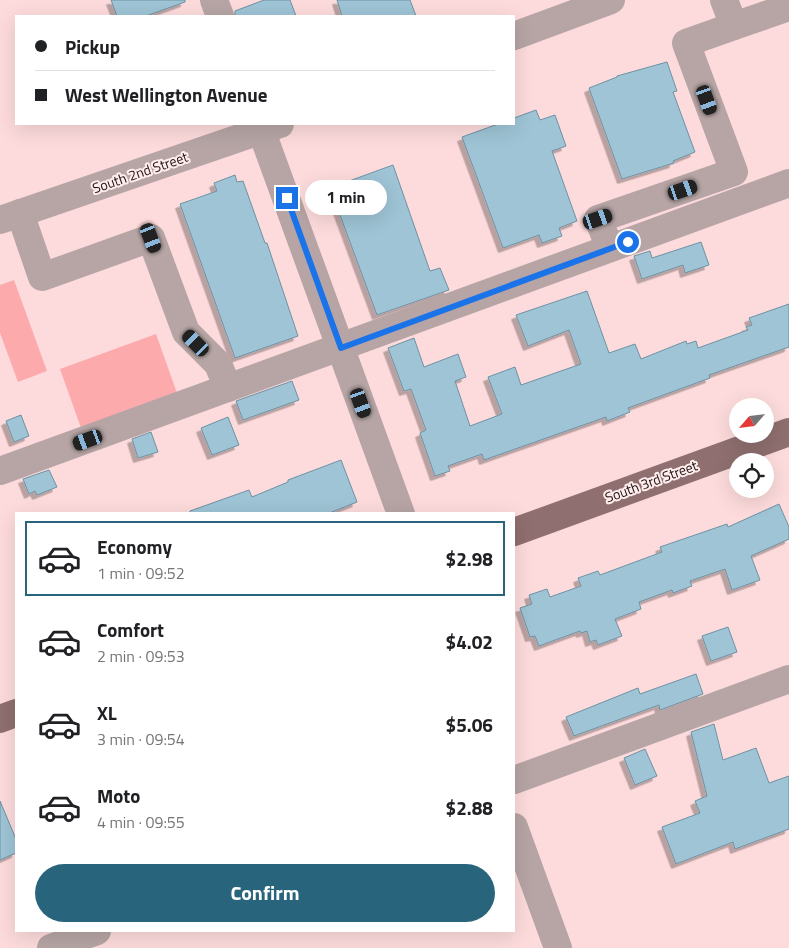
<!DOCTYPE html>
<html lang="en">
<head>
<meta charset="utf-8">
<style>
  :root { --surface:#fff; --page:#f2f2f2; --text:#202124; --muted:#757577; --line:#e0e0e0; --accent:#28647b }
  body { margin:0; font-family:"Titillium Web",sans-serif; background:var(--page); color:var(--text); height:100vh; display:flex; flex-direction:column; font-size:19px; white-space:nowrap }
  * { box-sizing:border-box; margin:0 }
  p { font-size:16px; color:var(--muted) }
  .icon { flex:none; width:28px; height:28px; fill:none; stroke:currentColor; stroke-width:2; stroke-linecap:round; stroke-linejoin:round }
  .map { position:relative; flex:1; overflow:hidden }
  .panel { position:absolute; left:15px; top:512px; width:500px; height:420px; display:flex; flex-direction:column; background:var(--surface); border-radius:0px; box-shadow:0 5px 20px #0002 }
  .panel>* { flex:none }
  .top-card { position:absolute; left:15px; top:15px; width:500px; height:110px; border-radius:0px; box-shadow:0 5px 20px #0002; display:grid; align-content:center; height:110px; padding:0 20px; background:var(--surface) }
  .needle { width:32px; rotate:242deg }
  .buttons { position:absolute; left:729px; top:398px; display:grid; gap:10px }
  .buttons a { display:grid; place-items:center; width:45px; height:45px; border-radius:50%; background:var(--surface); box-shadow:0 5px 20px #0002; font-size:25px }
  .end { position:absolute; width:22px; height:22px; margin:-11px; border:6px solid #1a73e8; background:#fff; box-shadow:0 0 0 2px #fff }
  .from { border-radius:50% }
  .bubble { position:absolute; height:35px; border-radius:18px; background:var(--surface); box-shadow:0 5px 20px #0002; font-size:16px; font-weight:700; line-height:35px; text-align:center }
  .car { position:absolute; width:15px; height:30px; margin:-15px -8px; border-radius:6px; box-shadow:0 0 4px 1px #0007; background:linear-gradient(#222 24%,#8ab4d8 0 40%,#222 0 76%,#8ab4d8 0 86%,#222 0) }
  .top-card b { display:flex; align-items:center; gap:18px; height:48px; font-size:19px }
  .top-card b+b { border-top:1px solid var(--line) }
  .top-card i { width:12px; height:12px; background:var(--text) }
  ul { padding:9px 0 0; list-style:none }
  li { display:flex; align-items:center; gap:15px; height:75px; margin:0 10px 8px; padding:0 10px; border:2px solid transparent; border-radius:0px }
  li div { flex:1 }
  li b { display:block; font-size:19px }
  li em { font-style:normal; font-weight:700 }
  li.on { border-color:var(--accent) }
  li>.icon { width:45px; height:45px; stroke-width:1.5 }
  .button { display:flex; gap:10px; margin-top:auto; padding:10px 20px }
  .button a { flex:1; height:58px; border-radius:30px; background:var(--accent); color:#fff; font-size:20px; font-weight:700; line-height:58px; text-align:center }
  .map>svg:first-child { display:block }
  .green { fill:#fdaaad }
  .building { fill:#9ec4d5; stroke:#6d92a3; filter:url(#shadow) }
  .lines { fill:none; stroke-linecap:round; stroke-linejoin:round }
  .minor { stroke:#b7a5a5; stroke-width:28 }
  .major { stroke:#8f6f70; stroke-width:28 }
  .route { stroke:#1a73e8; stroke-width:6 }
  .labels { text-anchor:middle; dominant-baseline:central; stroke-width:4; stroke-linejoin:round; paint-order:stroke }
  .street-label { font-size:14px; fill:#211313; stroke:#ffeded }
</style>
</head>
<body>
<div class="map">
<svg width="789" height="948" viewBox="0 0 789 948">
  <defs>
    <filter id="shadow"><feDropShadow dx="-4.5" dy="4.5" stdDeviation="0" flood-color="#0004"/></filter>
  </defs>
  <rect width="100%" height="100%" fill="#fddbdc"/>
  <!-- green -->
  <g class="green">
    <polygon points="14,280 47,371 18,382 0,333 0,285"/>
    <polygon points="156,334 177,393 81,428 60,369"/>
  </g>
  <!-- building -->
  <g class="building">
    <polygon points="111,0 185,0 185,2 146,16 117,16"/>
    <polygon points="264,0 290,0 296,16 235,16 235,11"/>
    <polygon points="337,0 410,0 416,16 342,16"/>
    <polygon points="667,62 677,91 673,92 695,152 673,161 674,163 622,179 589,88 617,77 617,76"/>
    <polygon points="536,110 540,120 555,115 566,146 552,151 577,221 559,228 562,236 542,243 539,235 503,248 462,137 498,124 514,124 514,118"/>
    <polygon points="393,165 430,271 440,268 449,290 377,315 330,188"/>
    <polygon points="235,175 237,182 243,181 265,243 267,243 298,336 235,358 180,204 217,191 214,183"/>
    <polygon points="701,242 709,265 685,273 683,265 642,279 634,256 650,251 652,258"/>
    <polygon points="587,291 609,353 635,344 641,359 686,341 687,344 696,341 698,348 748,330 746,327 752,325 749,318 789,304 789,347 709,375 710,378 628,408 630,412 607,421 606,417 484,460 482,454 448,466 450,471 435,476 420,433 426,430 411,389 404,391 388,348 414,338 424,367 458,354 466,377 455,381 470,426 502,414 488,377 515,367 521,385 581,364 569,330 528,346 516,315"/>
    <polygon points="292,381 299,400 243,420 236,401"/>
    <polygon points="21,415 29,436 14,442 6,421"/>
    <polygon points="228,417 239,445 212,455 201,428"/>
    <polygon points="151,432 158,452 138,458 132,439"/>
    <polygon points="341,460 357,502 327,514 190,514 190,511 249,490 252,497 288,482 288,480"/>
    <polygon points="49,470 57,487 37,495 35,491 29,494 23,479"/>
    <polygon points="779,504 789,527 789,539 751,556 760,580 732,590 725,569 690,581 692,586 673,593 672,590 639,602 641,609 615,619 622,636 598,645 596,640 590,642 587,631 581,633 580,631 539,646 535,636 530,637 520,608 532,604 529,595 547,589 550,597 581,586 578,578 598,571 600,575 662,552 660,547 727,524 728,527"/>
    <polygon points="728,627 737,652 711,661 702,636"/>
    <polygon points="696,674 703,694 660,710 659,705 574,736 566,717 638,688 640,694"/>
    <polygon points="714,724 723,760 756,748 769,783 789,776 789,829 735,849 733,842 676,864 662,827 700,813 695,801 707,796 691,732"/>
    <polygon points="645,749 657,776 635,785 624,758"/>
    <polygon points="0,801 16,839 16,853 0,860"/>
  </g>
  <g class="lines">
    <!-- minor -->
    <g class="minor">
      <polyline points="214,0 220,16"/>
      <polyline points="734,26 789,7"/>
      <polyline points="514,36 611,0"/>
      <polyline points="259,124 401,514"/>
      <polyline points="20,213 42,277 151,238 186,332 218,364 228,388"/>
      <polyline points="0,220 280,124"/>
      <polyline points="610,248 598,219 734,172 686,43 734,26 724,0"/>
      <polyline points="0,471 789,183"/>
      <polyline points="514,780 789,679"/>
      <polyline points="514,827 558,948"/>
      <polyline points="51,948 97,931"/>
    </g>
    <!-- major -->
    <g class="major">
      <polyline points="514,532 789,432"/>
      <polyline points="0,719 16,713"/>
    </g>
  </g>
  <g class="lines">
    <!-- route -->
    <polyline class="route" points="287,198 341,348 628,242"/>
  </g>
  <g class="labels">
    <!-- street labels -->
    <g class="street-label">
      <text transform="translate(140 172) rotate(-19)">South 2nd Street</text>
      <text transform="translate(651 481) rotate(-20)">South 3rd Street</text>
    </g>
  </g>
</svg>
<div class="buttons">
<a><svg class="needle" viewBox="-14 -14 28 28"><path d="M0-13l5 13h-10z" fill="#e53935"/><path d="M0 13l5-13h-10z" fill="#757577"/></svg></a>
<a><svg class="icon" aria-label="locate" viewBox="0 0 24 24"><circle cx="12" cy="12" r="6"/><path d="M12 2v4M12 18v4M2 12h4M18 12h4"/></svg></a>
</div>
<i class="end from" style="left:628px;top:242px"></i>
<i class="end" style="left:287px;top:198px"></i>
<div class="bubble" style="left:305px;top:180px;width:82px">1 min</div>
<i class="car" style="left:707px;top:100px;rotate:160deg"></i>
<i class="car" style="left:683px;top:190px;rotate:71deg"></i>
<i class="car" style="left:598px;top:219px;rotate:71deg"></i>
<i class="car" style="left:151px;top:238px;rotate:159deg"></i>
<i class="car" style="left:196px;top:343px;rotate:315deg"></i>
<i class="car" style="left:361px;top:403px;rotate:160deg"></i>
<i class="car" style="left:88px;top:440px;rotate:250deg"></i>
<div class="top-card">
<b><i class="from"></i>Pickup</b>
<b><i></i>West Wellington Avenue</b>
</div>
<section class="panel">
<ul>
<li class="on"><svg class="icon" aria-label="car" viewBox="0 0 24 24"><path d="M5 17H2v-5l4-1 3-4h7l3 4 3 1v5h-3M9 17h6M6 11h13"/><circle cx="7" cy="17" r="2"/><circle cx="17" cy="17" r="2"/></svg><div><b>Economy</b><p>1 min · 09:52</p></div><em>$2.98</em></li>
<li><svg class="icon" aria-label="car" viewBox="0 0 24 24"><path d="M5 17H2v-5l4-1 3-4h7l3 4 3 1v5h-3M9 17h6M6 11h13"/><circle cx="7" cy="17" r="2"/><circle cx="17" cy="17" r="2"/></svg><div><b>Comfort</b><p>2 min · 09:53</p></div><em>$4.02</em></li>
<li><svg class="icon" aria-label="car" viewBox="0 0 24 24"><path d="M5 17H2v-5l4-1 3-4h7l3 4 3 1v5h-3M9 17h6M6 11h13"/><circle cx="7" cy="17" r="2"/><circle cx="17" cy="17" r="2"/></svg><div><b>XL</b><p>3 min · 09:54</p></div><em>$5.06</em></li>
<li><svg class="icon" aria-label="car" viewBox="0 0 24 24"><path d="M5 17H2v-5l4-1 3-4h7l3 4 3 1v5h-3M9 17h6M6 11h13"/><circle cx="7" cy="17" r="2"/><circle cx="17" cy="17" r="2"/></svg><div><b>Moto</b><p>4 min · 09:55</p></div><em>$2.88</em></li>
</ul>
<div class="button"><a>Confirm</a></div>
</section>
</div>
</body>
</html>
